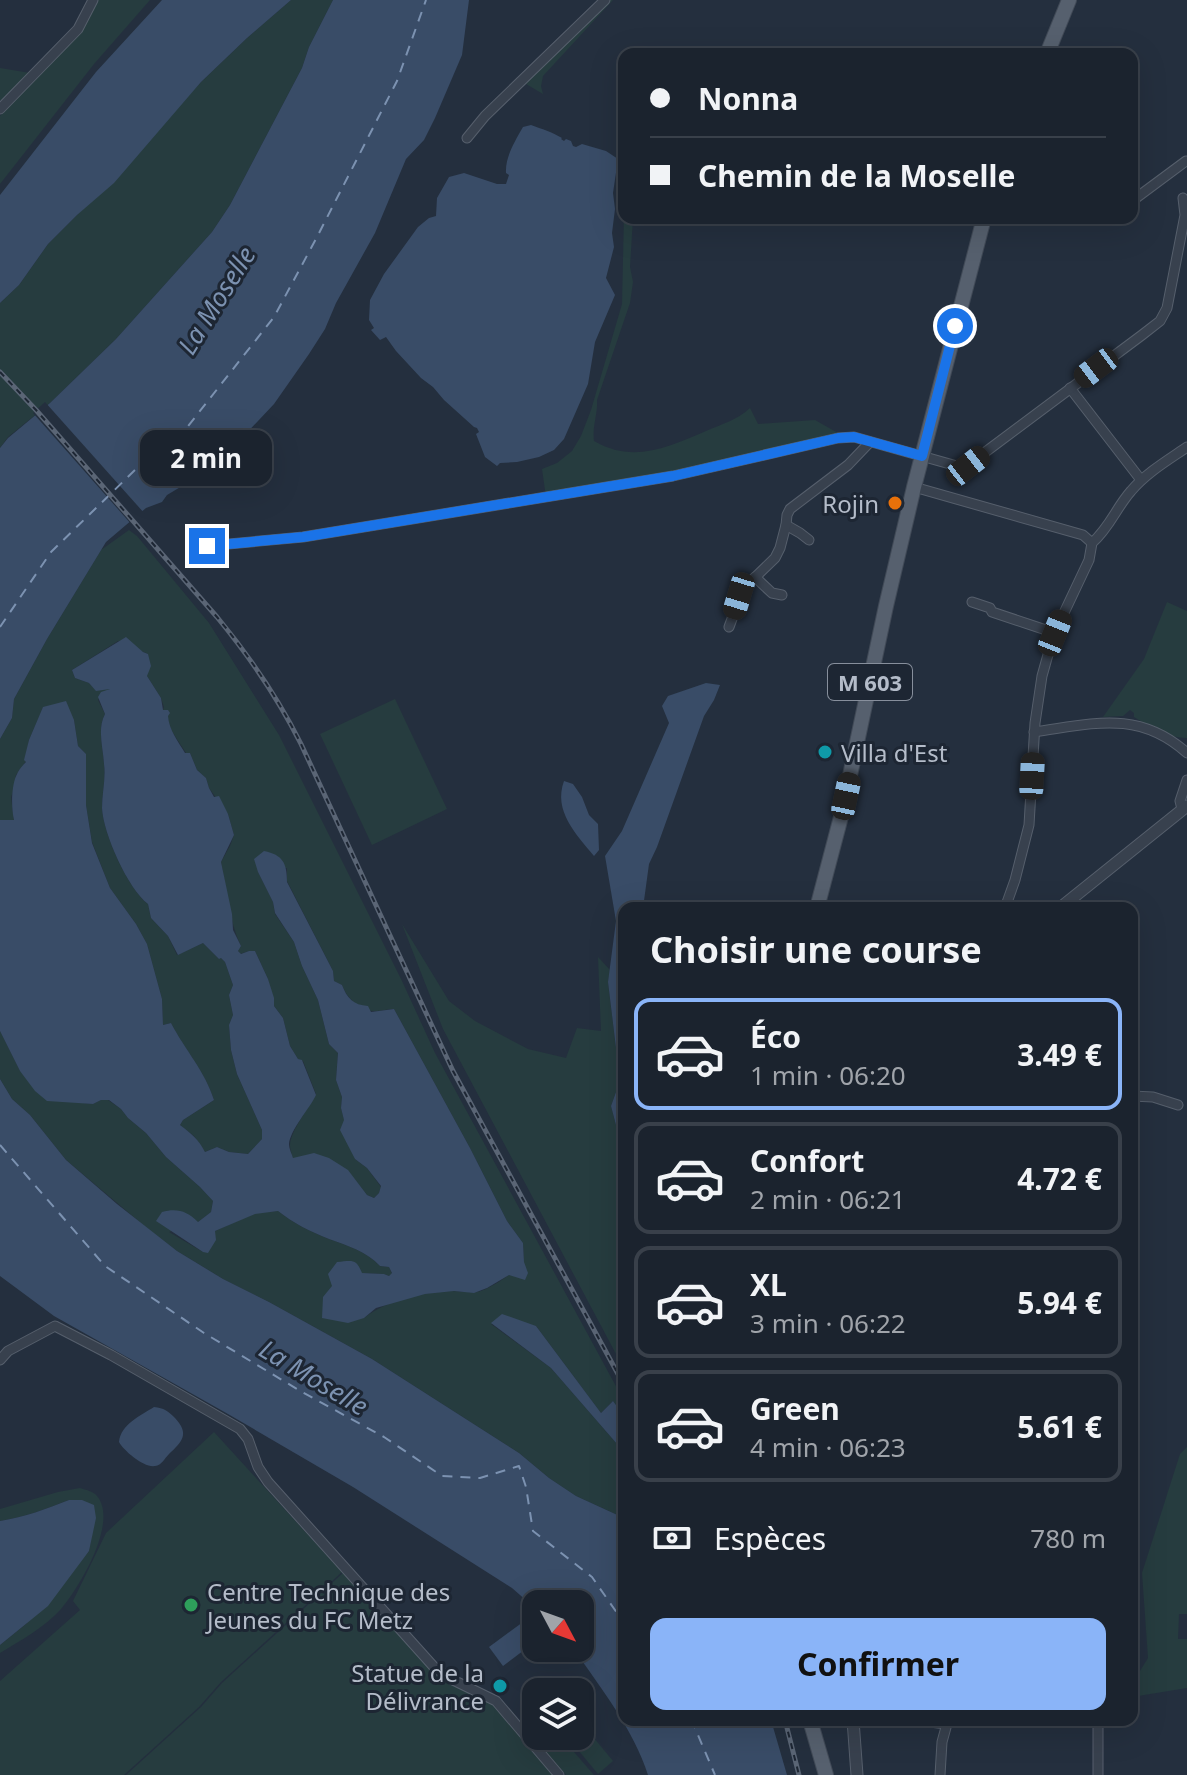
<!DOCTYPE html>
<html lang="fr">
<head>
<meta charset="utf-8">
<style>
  :root { --surface:#1b232e; --page:#242b36; --text:#f1f3f6; --muted:#a0a4aa; --line:#39404a; --accent:#8ab4f8 }
  body { margin:0; font-family:"Noto Sans",sans-serif; background:var(--page); color:var(--text); height:100vh; display:flex; flex-direction:column; font-size:30px; white-space:nowrap }
  * { box-sizing:border-box; margin:0 }
  p { font-size:26px; color:var(--muted) }
  .icon { flex:none; width:44px; height:44px; fill:none; stroke:currentColor; stroke-width:2; stroke-linecap:round; stroke-linejoin:round }
  .map { position:relative; flex:1; overflow:hidden }
  .drawer { position:absolute; left:618px; top:902px; width:520px; height:824px; display:flex; flex-direction:column; background:var(--surface); border-radius:16px; box-shadow:0 8px 32px #0002,0 0 0 2px var(--line) }
  .drawer>* { flex:none }
  .hud { position:absolute; left:618px; top:48px; width:520px; height:176px; border-radius:16px; box-shadow:0 8px 32px #0002,0 0 0 2px var(--line); display:grid; align-content:center; height:176px; padding:0 32px; background:var(--surface) }
  .needle { width:52px; rotate:131deg }
  .tools { position:absolute; left:522px; top:1590px; display:grid; gap:16px }
  .tools a { display:grid; place-items:center; width:72px; height:72px; border-radius:16px; background:var(--surface); box-shadow:0 8px 32px #0002,0 0 0 2px var(--line); font-size:40px }
  .end { position:absolute; width:36px; height:36px; margin:-18px; border:10px solid #1a73e8; background:#fff; box-shadow:0 0 0 4px #fff }
  .from { border-radius:50% }
  .bubble { position:absolute; height:56px; border-radius:16px; background:var(--surface); box-shadow:0 8px 32px #0002,0 0 0 2px var(--line); font-size:26px; font-weight:700; line-height:56px; text-align:center }
  .car { position:absolute; width:24px; height:48px; margin:-24px -12px; border-radius:10px; box-shadow:0 0 6px 2px #0007; background:linear-gradient(#222 24%,#8ab4d8 0 40%,#222 0 76%,#8ab4d8 0 86%,#222 0) }
  .hud b { display:flex; align-items:center; gap:28px; height:76px; font-size:30px }
  .hud b+b { border-top:2px solid var(--line) }
  .hud i { width:20px; height:20px; background:var(--text) }
  ul { padding:0; list-style:none }
  li { display:flex; align-items:center; gap:24px; height:112px; margin:0 16px 12px; padding:0 16px; border:4px solid var(--line); border-radius:16px }
  li div { flex:1 }
  li b { display:block; font-size:30px }
  li em { font-style:normal; font-weight:700 }
  li.active { border-color:var(--accent) }
  li>.icon { width:72px; height:72px; stroke-width:1.5 }
  h2 { padding:0 32px; font-size:36px; line-height:96px }
  .pay { display:flex; align-items:center; gap:20px; height:88px; padding:0 32px; font-size:30px }
  .pay p { margin-inline-start:auto }
  .cta { display:flex; gap:16px; margin-top:auto; padding:16px 32px }
  .cta a { flex:1; height:92px; border-radius:16px; background:var(--accent); color:#111; font-size:32px; font-weight:700; line-height:92px; text-align:center }
  .map>svg:first-child { display:block }
  .green { fill:#263c3f }
  .water { fill:#394c67 }
  .pier { fill:#242f3e }
  .lines { fill:none; stroke-linecap:round; stroke-linejoin:round }
  .ferry { stroke:#7c92b1; stroke-width:2; stroke-dasharray:10 8; stroke-linecap:butt }
  .minor-casing { stroke:#565f6c; stroke-width:11 }
  .tertiary-casing { stroke:#565f6c; stroke-width:13 }
  .primary-casing { stroke:#414a57; stroke-width:16 }
  .minor { stroke:#38414e; stroke-width:9 }
  .tertiary { stroke:#38414e; stroke-width:11 }
  .primary { stroke:#56606e; stroke-width:14 }
  .rail-casing { stroke:#5a6575; stroke-width:5 }
  .rail { stroke:#1d2633; stroke-width:2; stroke-dasharray:6; stroke-linecap:butt }
  .route { stroke:#1a73e8; stroke-width:10 }
  .food-dot { fill:#e8710a; stroke:#1d2633; stroke-width:3 }
  .culture-dot { fill:#0f9aa8; stroke:#1d2633; stroke-width:3 }
  .leisure-dot { fill:#2e9e5b; stroke:#1d2633; stroke-width:3 }
  .labels { text-anchor:middle; dominant-baseline:central; stroke-width:6; stroke-linejoin:round; paint-order:stroke }
  .shield { fill:#1d2633; stroke:#878f9c; stroke-width:2 }
  .shield-label { font-size:22px; font-weight:bold; fill:#b4bcc9 }
  .poi-label { font-size:24px; fill:#b4bcc9; stroke:#1d2633; text-anchor:end }
  .water-label { font-size:26px; font-style:italic; fill:#7c92b1; stroke:#1d2633 }
</style>
</head>
<body>
<div class="map">
<svg width="1187" height="1775" viewBox="0 0 1187 1775">
  <rect width="100%" height="100%" fill="#242f3e"/>
  <!-- green -->
  <g class="green">
    <polygon points="97,0 150,0 94,64 0,184 0,116 44,69"/>
    <polygon points="291,0 333,0 309,47 302,68 230,205 212,232 116,339 50,403 8,437 0,448 0,303 19,285 48,244 77,215 201,82 247,38"/>
    <polygon points="605,0 613,0 543,76 541,86 543,94 521,81"/>
    <polygon points="0,68 30,73 4,101 0,100"/>
    <path d="M624 214V218H633L630 267 633 282 630 303 597 400C598 414 592 426 594 441 634 464 668 447 706 431 722 424 737 420 750 408L758 424 815 420 845 437 673 476 546 497 542 469 557 463 572 451 581 436 591 410 622 304Z"/>
    <path d="M129 530 137 536 209 623 279 735 402 981 435 1053 624 1401V1416L613 1401 601 1413 536 1326 491 1324 551 1368 624 1452V1518L576 1496 549 1478 519 1453 372 1359 269 1302 223 1279 177 1251 148 1229 66 1160 30 1115 12 1099 0 1079V1031L20 1071 73 1102 93 1104 101 1100H108L121 1109 128 1118 146 1133 166 1157 200 1187 213 1201 211 1212 198 1222 169 1232 203 1252H208L215 1231 255 1213 278 1211C293 1223 311 1232 329 1239 348 1246 366 1251 380 1266L389 1267 392 1274 389 1276 384 1274 362 1273 364 1318C387 1300 423 1292 452 1291 460 1291 469 1293 477 1292 495 1287 510 1274 524 1262L523 1243 507 1221 470 1148 394 1009C387 1009 379 1012 373 1011 360 1011 346 997 342 985L334 981 333 971 287 881V868L258 872 273 902 275 914 294 942 302 966 318 1000 329 1044 338 1053 336 1080 342 1097 341 1108 355 1159 367 1168 381 1187 379 1193 374 1198 367 1195 348 1171 301 1157 293 1159C292 1154 290 1150 290 1146 290 1131 309 1108 316 1094L303 1061 298 1059 290 1046 283 1018 274 1006 268 979 255 951H249L240 954 238 950 241 946C229 921 227 890 221 862L230 846 234 835 228 814 209 788 206 778 197 770 190 753H186C181 745 175 737 171 729 168 721 168 716 163 710L164 707 161 698 147 676 148 654 118 641 72 670 75 678 89 683 93 687 109 688 110 690 101 695 98 700 105 714C97 729 103 747 104 764 106 778 102 793 102 808 103 833 128 889 148 904L151 918 168 936 177 955 203 943 219 959 221 958 225 962 233 985 229 995 233 1015 229 1025 231 1050 237 1074 262 1130V1139L248 1154 229 1152 217 1147 205 1152 194 1136 180 1125 183 1120 214 1100C205 1071 184 1049 171 1023L163 1025 162 999 147 944 136 924 110 888 92 842 86 805V754L78 746 74 720 43 708 29 740 26 761 16 775 14 789 11 797 14 821 0 820V739L12 718 14 699 47 639 101 550Z"/>
    <path d="M1167 602 1187 611V738C1168 738 1150 727 1134 717V713L1130 710 1123 716 1103 717 1144 659Z"/>
    <polygon points="395,699 447,809 372,845 320,734"/>
    <polygon points="402,924 449,1001 475,1021 528,1049 566,1058 577,1028 601,1031 598,957 610,970 608,982 620,1081 611,1106 616,1125 624,1214 624,1369 443,1029"/>
    <polygon points="214,1432 342,1572 221,1682 199,1707 124,1775 0,1775 0,1681 80,1610 73,1601 106,1533"/>
    <polygon points="1187,1447 1187,1614 1179,1614 1178,1639 1187,1639 1187,1688 1132,1697 1132,1684 1148,1658 1142,1573 1180,1454"/>
    <path d="M80 1488C86 1490 93 1491 97 1496 119 1522 79 1588 61 1609 44 1628 21 1640 0 1653V1645L26 1624 89 1551 94 1522 69 1500C46 1509 25 1517 0 1521V1509L58 1492Z"/>
    <polygon points="344,1572 422,1658 487,1699 499,1709 554,1775 126,1775 201,1707 222,1683"/>
    <polygon points="536,1726 536,1736 560,1736 594,1775 566,1775 529,1732"/>
    <polygon points="589,1732 613,1761 598,1774 574,1745"/>
  </g>
  <!-- water -->
  <g class="water">
    <polygon points="162,0 291,0 247,38 201,82 114,183 77,215 48,244 19,285 0,303 0,195 96,72"/>
    <polygon points="333,0 469,0 462,55 435,118 424,140 406,159 375,233 336,303 325,329 309,354 274,404 224,457 209,470 167,495 162,502 146,508 106,542 47,639 14,699 12,718 0,739 0,448 8,438 50,403 116,339 212,232 230,205 302,68 309,47"/>
    <path d="M531 125C542 129 552 132 562 138L561 139 564 141 566 139 571 141 573 146 576 147 582 144 606 151 618 159 613 193 615 209 612 233 614 247 606 278 615 295 595 342 588 384 564 439 554 450 539 457 517 462 500 463 497 466 485 457 476 434 479 432 477 428 474 427 444 400 433 387 421 378 396 351 386 337 380 340 371 330 374 328 369 320 370 300 384 274 418 227 429 218 436 216 437 198 449 177 464 173 497 184H506L509 175 506 173C505 157 515 141 523 127Z"/>
    <path d="M126 637 143 652 148 654 151 666 147 676 161 698 163 710H168L170 713 168 716C169 730 178 741 185 753H190L197 770 206 778 209 788 214 797 219 796 228 814 234 835 221 862 232 914 233 930 241 946 238 951 241 954 249 951H255L268 979 274 998V1006L283 1018 290 1046 298 1059 302 1060 316 1095C310 1108 290 1130 289 1144 289 1149 292 1154 293 1158L314 1153 329 1158 348 1170 367 1195 374 1198 379 1193 381 1186 367 1168 355 1159 340 1130 344 1120 341 1108 342 1097 336 1080 338 1053 329 1044 318 1000 302 966 294 942 275 913 273 902 258 872 254 859 264 851C283 855 287 863 287 882L333 971 334 981 342 985C347 998 353 1005 368 1006L371 1012 394 1009 470 1148 507 1221 523 1243 524 1262 528 1273 525 1280 509 1275 487 1288 474 1293 454 1291 425 1294 376 1308 364 1318 348 1323 322 1318 323 1297 332 1286 328 1274 337 1262C352 1261 356 1258 362 1273L384 1274 389 1276 392 1273 389 1267 380 1266C366 1251 348 1246 329 1239 311 1232 293 1223 278 1211L255 1214 215 1231 216 1240 208 1253 203 1252 156 1221 162 1212C177 1208 187 1211 198 1222L211 1212 213 1201 200 1187 166 1157 146 1133 128 1118 121 1109 109 1100H101L93 1104 47 1101 35 1091 20 1071 0 1031V820H14C11 807 11 784 18 772 20 768 23 765 26 762L24 760 29 740 43 707 66 701 74 720 78 746 86 754V805L92 843 110 888 136 924 147 944 162 999 163 1025 171 1023C185 1050 205 1071 214 1100L183 1120 180 1125C191 1133 199 1140 205 1152L217 1147 229 1152 248 1154 262 1139V1130L237 1074 231 1050 229 1025 233 1015 229 995 233 985 225 962 221 958 219 959 203 943 178 955 168 936 151 918 148 904C128 889 103 833 102 808 102 793 106 778 104 764 103 747 97 729 105 714L98 697 101 692 110 689 96 691 89 683 75 678 72 670Z"/>
    <polygon points="706,683 720,685 714,700 704,716 657,847 649,864 643,908 624,908 624,1214 616,1125 611,1106 620,1081 608,982 616,921 605,856 622,831 669,723 662,706 668,696"/>
    <path d="M564 781 573 784 582 797 589 815 598 824 599 850 594 856C576 834 553 811 564 781Z"/>
    <path d="M0 1079 12 1099 30 1115 66 1160 117 1204 177 1251 223 1279 269 1302 372 1359 519 1453 549 1478 576 1496 624 1518V1720H771L787 1775H648C634 1730 600 1687 573 1648H580V1604H536V1609L512 1588 353 1487 228 1414 54 1316 0 1276Z"/>
    <polygon points="502,1314 536,1326 601,1413 613,1401 624,1416 624,1452 551,1368 491,1323"/>
    <path d="M154 1407C164 1408 168 1411 175 1418 190 1434 182 1442 169 1454 164 1459 162 1465 155 1466 144 1468 124 1451 119 1442 121 1424 140 1416 154 1407Z"/>
    <path d="M69 1500H82L94 1505 96 1518 89 1551 48 1606 0 1645V1521C25 1517 46 1509 69 1500Z"/>
    <polygon points="534,1614 536,1617 536,1641 503,1666 489,1647"/>
  </g>
  <!-- pier -->
  <polygon class="pier" points="45,402 145,514 132,525 33,413"/>
  <g class="lines">
    <!-- ferry -->
    <g class="ferry">
      <polyline points="183,478 181,441 185,430 274,317 317,237 397,81 426,0"/>
      <polyline points="0,627 51,552 135,470 149,461 160,457 170,464 183,477"/>
      <polyline points="0,1145 105,1266 204,1333 302,1392 384,1437 442,1476 480,1478 519,1466 526,1487 533,1531 592,1577 624,1623"/>
      <polyline points="689,1720 695,1728 715,1775"/>
    </g>
    <defs>
      <g id="minor">
        <polyline points="0,109 78,29 93,0"/>
        <polyline points="467,138 485,116 605,0"/>
        <polyline points="1132,201 1186,161"/>
        <polyline points="1070,388 1141,480"/>
        <polyline points="914,487 1083,535 1092,543"/>
        <polyline points="786,525 800,533 809,540"/>
        <polyline points="207,546 303,537 673,476 838,438 854,437 964,468 1142,335 1160,321 1167,308 1185,215 1183,198"/>
        <polyline points="755,577 772,593 782,595"/>
        <polyline points="972,602 990,608 992,612 1055,633"/>
        <polyline points="729,627 743,589 775,558 780,548 786,525 787,515 790,509 848,465 870,442"/>
        <path d="M1034 732C1092 724 1138 709 1187 753"/>
        <polyline points="1182,809 1180,801 1187,780"/>
        <path d="M1005 908 1015 880 1029 825 1035 723 1042 676 1051 644 1063 615 1089 560 1092 543C1110 527 1116 508 1131 491 1146 473 1168 460 1187 447"/>
        <polyline points="1132,1096 1153,1097 1178,1105"/>
        <polyline points="0,1360 8,1351 55,1326 111,1355 240,1429 248,1439 258,1467 268,1482 434,1667 451,1679 496,1701 559,1775"/>
        <polyline points="914,1720 946,1724"/>
        <polyline points="940,1775 942,1742 948,1720"/>
        <polyline points="1098,1775 1098,1720"/>
      </g>
      <g id="tertiary">
        <polyline points="1060,908 1187,806"/>
        <polyline points="853,1720 857,1775"/>
      </g>
      <g id="primary">
        <polyline points="1047,54 1069,0"/>
        <polyline points="817,908 842,813 886,606 914,487 984,218"/>
        <polyline points="810,1720 826,1775"/>
      </g>
    </defs>
    <!-- minor casing -->
    <use href="#minor" class="minor-casing"/>
    <!-- tertiary casing -->
    <use href="#tertiary" class="tertiary-casing"/>
    <!-- primary casing -->
    <use href="#primary" class="primary-casing"/>
    <!-- minor -->
    <use href="#minor" class="minor"/>
    <!-- tertiary -->
    <use href="#tertiary" class="tertiary"/>
    <!-- primary -->
    <use href="#primary" class="primary"/>
    <defs>
      <g id="rail">
        <path d="M0 372 36 410 217 617C250 657 278 698 301 744L453 1071 624 1385"/>
        <polyline points="785,1720 799,1775"/>
      </g>
    </defs>
    <!-- rail casing -->
    <use href="#rail" class="rail-casing"/>
    <!-- rail -->
    <use href="#rail" class="rail"/>
  </g>
  <g class="lines">
    <!-- route -->
    <polyline class="route" points="207,546 303,537 673,476 838,438 854,437 922,456 955,326"/>
  </g>
  <!-- markers -->
  <circle class="food-dot" cx="895" cy="503" r="8"/>
  <g class="culture-dot">
    <circle cx="825" cy="752" r="8"/>
    <circle cx="500" cy="1686" r="8"/>
  </g>
  <circle class="leisure-dot" cx="191" cy="1605" r="8"/>
  <g class="labels">
    <!-- shield labels -->
    <rect class="shield" x="828" y="664" width="84" height="36" rx="6"/>
    <g class="shield-label">
      <text x="870" y="682">M 603</text>
    </g>
    <!-- poi labels -->
    <g class="poi-label">
      <text x="879" y="503">Rojin</text>
      <text x="841" y="752" text-anchor="start">Villa d'Est</text>
      <text x="207" y="1591" text-anchor="start">Centre Technique des<tspan x="207" dy="28">Jeunes du FC Metz</tspan></text>
      <text x="484" y="1672">Statue de la<tspan x="484" dy="28">Délivrance</tspan></text>
    </g>
    <!-- water labels -->
    <g class="water-label">
      <text transform="translate(216 300) rotate(-58)">La Moselle</text>
      <text transform="translate(314 1377) rotate(31)">La Moselle</text>
    </g>
  </g>
</svg>
<div class="tools">
<a><svg class="needle" viewBox="-14 -14 28 28"><path d="M0-13l5 13h-10z" fill="#e53935"/><path d="M0 13l5-13h-10z" fill="#a0a4aa"/></svg></a>
<a><svg class="icon" aria-label="layers" viewBox="0 0 24 24"><path d="M12 4l9 5-9 5-9-5zM3 14l9 5 9-5"/></svg></a>
</div>
<i class="end from" style="left:955px;top:326px"></i>
<i class="end" style="left:207px;top:546px"></i>
<div class="bubble" style="left:140px;top:430px;width:132px">2 min</div>
<i class="car" style="left:1096px;top:368px;rotate:233deg"></i>
<i class="car" style="left:968px;top:466px;rotate:52deg"></i>
<i class="car" style="left:739px;top:596px;rotate:197deg"></i>
<i class="car" style="left:1055px;top:633px;rotate:22deg"></i>
<i class="car" style="left:1032px;top:776px;rotate:3deg"></i>
<i class="car" style="left:846px;top:796px;rotate:12deg"></i>
<div class="hud">
<b><i class="from"></i>Nonna</b>
<b><i></i>Chemin de la Moselle</b>
</div>
<section class="drawer">
<h2>Choisir une course</h2>
<ul>
<li class="active"><svg class="icon" aria-label="car" viewBox="0 0 24 24"><path d="M5 17H2v-5l4-1 3-4h7l3 4 3 1v5h-3M9 17h6M6 11h13"/><circle cx="7" cy="17" r="2"/><circle cx="17" cy="17" r="2"/></svg><div><b>Éco</b><p>1 min · 06:20</p></div><em>3.49 €</em></li>
<li><svg class="icon" aria-label="car" viewBox="0 0 24 24"><path d="M5 17H2v-5l4-1 3-4h7l3 4 3 1v5h-3M9 17h6M6 11h13"/><circle cx="7" cy="17" r="2"/><circle cx="17" cy="17" r="2"/></svg><div><b>Confort</b><p>2 min · 06:21</p></div><em>4.72 €</em></li>
<li><svg class="icon" aria-label="car" viewBox="0 0 24 24"><path d="M5 17H2v-5l4-1 3-4h7l3 4 3 1v5h-3M9 17h6M6 11h13"/><circle cx="7" cy="17" r="2"/><circle cx="17" cy="17" r="2"/></svg><div><b>XL</b><p>3 min · 06:22</p></div><em>5.94 €</em></li>
<li><svg class="icon" aria-label="car" viewBox="0 0 24 24"><path d="M5 17H2v-5l4-1 3-4h7l3 4 3 1v5h-3M9 17h6M6 11h13"/><circle cx="7" cy="17" r="2"/><circle cx="17" cy="17" r="2"/></svg><div><b>Green</b><p>4 min · 06:23</p></div><em>5.61 €</em></li>
</ul>
<div class="pay"><svg class="icon" aria-label="cash" viewBox="0 0 24 24"><path d="M3 7h18v10H3z"/><circle cx="12" cy="12" r="2"/></svg>Espèces<p>780 m</p></div>
<div class="cta"><a>Confirmer</a></div>
</section>
</div>
</body>
</html>
